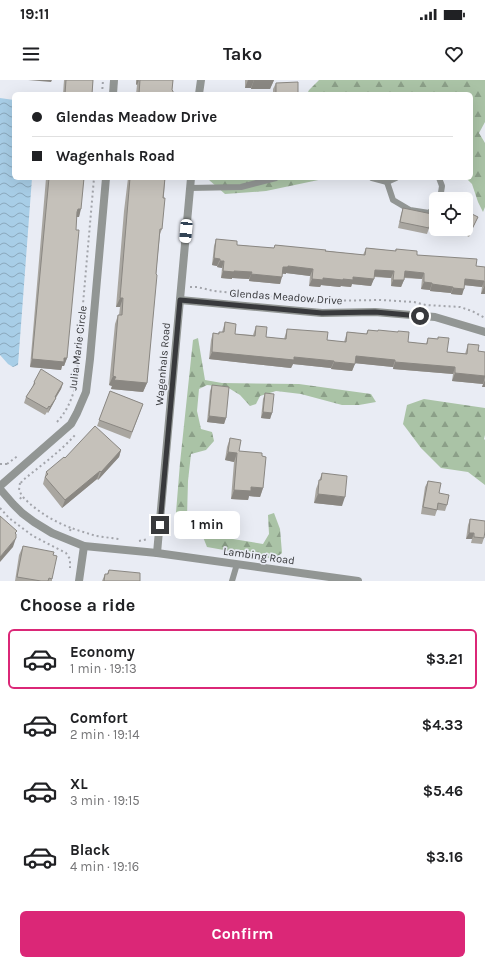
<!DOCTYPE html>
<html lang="en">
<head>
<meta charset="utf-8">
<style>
  :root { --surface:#fff; --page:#f2f2f2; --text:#202124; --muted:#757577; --line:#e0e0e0; --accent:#db2777 }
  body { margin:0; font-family:Karla,sans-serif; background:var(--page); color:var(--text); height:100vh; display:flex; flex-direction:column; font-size:15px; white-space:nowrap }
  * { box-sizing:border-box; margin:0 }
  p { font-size:13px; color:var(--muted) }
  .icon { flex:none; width:22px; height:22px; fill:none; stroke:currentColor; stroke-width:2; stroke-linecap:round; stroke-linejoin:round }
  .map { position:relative; height:501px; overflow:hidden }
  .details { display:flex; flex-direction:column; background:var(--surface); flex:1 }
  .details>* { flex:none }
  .guide { position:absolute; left:12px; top:12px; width:461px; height:88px; border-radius:6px; box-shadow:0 4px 16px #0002; display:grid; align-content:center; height:88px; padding:0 20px; background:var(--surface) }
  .buttons { position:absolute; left:429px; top:112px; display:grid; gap:8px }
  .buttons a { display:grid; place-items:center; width:44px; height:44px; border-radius:6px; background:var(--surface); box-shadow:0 4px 16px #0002; font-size:20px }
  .end { position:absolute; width:18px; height:18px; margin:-9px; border:5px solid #38393c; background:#fff; box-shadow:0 0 0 2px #fff }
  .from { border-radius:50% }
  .bubble { position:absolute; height:28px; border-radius:6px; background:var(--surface); box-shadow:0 4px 16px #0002; font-size:13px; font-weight:700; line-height:28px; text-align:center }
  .car { position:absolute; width:12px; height:24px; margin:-12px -6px; border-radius:5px; box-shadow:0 0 3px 1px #0007; background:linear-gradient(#fff 24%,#345 0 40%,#fff 0 76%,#345 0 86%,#fff 0) }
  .guide b { display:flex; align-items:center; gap:14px; height:38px; font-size:15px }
  .guide b+b { border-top:1px solid var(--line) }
  .guide i { width:10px; height:10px; background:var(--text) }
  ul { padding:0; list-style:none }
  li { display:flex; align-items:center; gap:12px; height:60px; margin:0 8px 6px; padding:0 12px; border:2px solid transparent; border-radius:6px }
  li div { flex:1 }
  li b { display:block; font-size:15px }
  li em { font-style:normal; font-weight:700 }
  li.on { border-color:var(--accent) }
  li>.icon { width:36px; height:36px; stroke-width:1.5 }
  h2 { padding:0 20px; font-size:18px; line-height:48px }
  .button { display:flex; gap:8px; margin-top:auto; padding:8px 20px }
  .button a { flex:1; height:46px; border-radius:6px; background:var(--accent); color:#fff; font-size:16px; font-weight:700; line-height:46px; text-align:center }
  .status { display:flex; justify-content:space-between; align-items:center; height:28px; padding:0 20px; background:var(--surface); direction:ltr }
  .status svg { height:11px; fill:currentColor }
  header { display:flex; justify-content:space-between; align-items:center; height:52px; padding:0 20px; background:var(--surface); font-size:18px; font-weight:700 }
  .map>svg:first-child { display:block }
  .forest { fill:url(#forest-firs) }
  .water { fill:url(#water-waves) }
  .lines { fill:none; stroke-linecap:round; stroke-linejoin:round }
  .path { stroke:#a3a5ab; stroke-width:2; stroke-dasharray:2 3; stroke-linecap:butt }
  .lane { stroke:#929694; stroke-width:6 }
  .street { stroke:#929694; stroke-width:8 }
  .wall { fill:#a9a6a0 }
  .shaded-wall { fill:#8a8782 }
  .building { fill:#c5c1ba; stroke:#8a8782 }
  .route { stroke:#38393c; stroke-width:5 }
  .labels { text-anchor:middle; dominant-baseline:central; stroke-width:3.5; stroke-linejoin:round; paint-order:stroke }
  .street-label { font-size:11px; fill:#38393c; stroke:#e9ecf4 }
</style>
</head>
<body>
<div class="status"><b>19:11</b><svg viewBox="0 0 49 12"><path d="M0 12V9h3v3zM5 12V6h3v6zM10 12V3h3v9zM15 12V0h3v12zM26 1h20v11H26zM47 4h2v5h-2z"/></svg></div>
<header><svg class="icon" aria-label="menu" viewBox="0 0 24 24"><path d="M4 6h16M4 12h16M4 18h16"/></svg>Tako<svg class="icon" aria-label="heart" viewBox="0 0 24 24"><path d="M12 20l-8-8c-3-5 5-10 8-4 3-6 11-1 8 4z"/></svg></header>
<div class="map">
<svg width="485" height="501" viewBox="0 0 485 501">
  <defs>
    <pattern id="forest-firs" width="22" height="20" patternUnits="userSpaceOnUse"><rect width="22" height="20" fill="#aac3a6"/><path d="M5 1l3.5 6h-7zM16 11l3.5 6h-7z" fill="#8b9f88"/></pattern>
    <pattern id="water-waves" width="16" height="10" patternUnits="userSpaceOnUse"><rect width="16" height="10" fill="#a8cee7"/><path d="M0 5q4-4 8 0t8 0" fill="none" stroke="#8aa8bc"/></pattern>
  </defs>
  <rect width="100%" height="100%" fill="#e9ecf4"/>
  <!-- forest -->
  <g class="forest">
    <polygon points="319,0 485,0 485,42 479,53 485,63 485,127 483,132 478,122 472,104 466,98 471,98 471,14 307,14 309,10"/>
    <polygon points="208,98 328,98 266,111 225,114 209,100"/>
    <polygon points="198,258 205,300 222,303 299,304 371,314 376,322 359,325 342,325 301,314 276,311 260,316 256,324 250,326 240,315 227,307 207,305 199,309 197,331 201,349 212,352 214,361 206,370 191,374 188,401 187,437 192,454 181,458 175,445 180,383 193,260"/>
    <polygon points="424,319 485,328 485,355 484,359 485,360 485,405 468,392 441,388 421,368 403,344 407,325"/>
    <polygon points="274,433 280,449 282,473 274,479 207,467 203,457 202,448 208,441 216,440 219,452 227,458 263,464 269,454 268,435"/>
  </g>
  <!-- water -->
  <polygon class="water" points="0,18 14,20 14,98 32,98 18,285 13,287 8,284 0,275"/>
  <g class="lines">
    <!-- path -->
    <g class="path">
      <polyline points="102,14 103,0"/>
      <polyline points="190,207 197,207 214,211 317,221 381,220 414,222 426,225 460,227 472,231 485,238"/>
      <path d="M57 342C67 331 72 319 76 304L94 98"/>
      <polyline points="0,384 8,384"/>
      <polyline points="7,384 19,375"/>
      <polyline points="20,403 19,410 22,416"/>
      <path d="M21 403 22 401C40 386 60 372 75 355"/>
      <path d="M20 419 22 416C36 431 53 441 71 448"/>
      <polyline points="0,428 9,438 33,456 66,473 70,479 70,488"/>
      <polyline points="70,451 71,448 96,456 119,459"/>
      <polyline points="139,461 148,459"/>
    </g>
    <!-- lane -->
    <g class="lane">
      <polyline points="372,98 387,102 396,98"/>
      <polyline points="439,98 442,106 440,119"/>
      <polyline points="387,102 393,120 410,130 429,133 436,126"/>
      <polyline points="190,108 241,107 276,98"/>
      <polyline points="232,501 237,484"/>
    </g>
    <!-- street -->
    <g class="street">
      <polyline points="113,14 114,0"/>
      <polyline points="199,14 201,0"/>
      <polyline points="180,220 322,233 375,232 435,237 485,252"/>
      <polyline points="0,406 71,344 77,333 86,312 90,279 106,98"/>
      <polyline points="0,409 13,424 22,433 34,442 52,453 84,466 157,473 358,501"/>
      <polyline points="157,473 191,98"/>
      <polyline points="79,501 84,466"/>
    </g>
  </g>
  <!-- wall -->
  <g class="wall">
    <polygon points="64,0 93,0 92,14 63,14"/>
    <polygon points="136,0 173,0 172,10 173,14 136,14 137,5 136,4"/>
    <polygon points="245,0 274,0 270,9 251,9 251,8 245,8"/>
    <polygon points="276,3 298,14 273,14 273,9"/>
    <polygon points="46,98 84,98 79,137 76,137 67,278 64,286 62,286 61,290 30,287"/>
    <polygon points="128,98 165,98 162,149 160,154 156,194 147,303 143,312 111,309 112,306 109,305 115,244 118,235 119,235 120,227 116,227 124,131"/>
    <polygon points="403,128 429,148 427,154 398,148 401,134"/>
    <polygon points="466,131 475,143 469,157 455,150 455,149 466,149"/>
    <polygon points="216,159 237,165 274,168 275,165 363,175 366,168 395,171 396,169 417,175 476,186 485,187 485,214 481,214 482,207 464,205 462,215 451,214 451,213 430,211 430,210 421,209 422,199 404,198 404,200 401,207 391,206 391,198 374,197 371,206 352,204 351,207 341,206 340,207 321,205 320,207 309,206 310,196 286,193 286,194 282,194 280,204 249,201 249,199 232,198 232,199 221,198 222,188 217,187 217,186 212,185 214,166"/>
    <polygon points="225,242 235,254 253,255 256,246 266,257 284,259 287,249 327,260 344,262 347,252 366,254 368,250 378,251 378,250 408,262 426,264 428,258 438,259 438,257 447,272 465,274 468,264 478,271 485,272 485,307 482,307 483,304 452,301 453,294 393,289 393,287 355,283 352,291 331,289 331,288 293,284 291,288 209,279 211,260 213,253 218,254 219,252 222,252"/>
    <polygon points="34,302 63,303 61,309 56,318 53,324 48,333 47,332 45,335 24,323 26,317 32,308"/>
    <polygon points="212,305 226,338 224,344 207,342 210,311"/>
    <polygon points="110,311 143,324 130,359 97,346"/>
    <polygon points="265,313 272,333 270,339 261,338 263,319"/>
    <polygon points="230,358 239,371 262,376 263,408 260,417 249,416 248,420 231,419 234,382 225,380 227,367"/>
    <polygon points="121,370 119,377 98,400 97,399 62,428 43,404 46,392 65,378"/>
    <polygon points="322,393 342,426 314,423 316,409"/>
    <polygon points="428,401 439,413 447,425 445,431 437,430 435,436 421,434 425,407"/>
    <polygon points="470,439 484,458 482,464 471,463 472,459 466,459 468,445"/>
    <polygon points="23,466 53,475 52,499 52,501 15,501 19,475"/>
    <polygon points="109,490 140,501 102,501 105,494 107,494"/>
  </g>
  <!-- shaded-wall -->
  <g class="shaded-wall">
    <polygon points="28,0 52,0 51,2"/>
    <polygon points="137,0 139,0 137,5 136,4"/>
    <polygon points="248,0 254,0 251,8 245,8"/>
    <polygon points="254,0 274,0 270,9 251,9"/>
    <polygon points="78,129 81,129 79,137 75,137"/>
    <polygon points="214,178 220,179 217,186 212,185"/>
    <polygon points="220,181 224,181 222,188 217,187"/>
    <polygon points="288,186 313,189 310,196 286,193 286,194 281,193 283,187"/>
    <polygon points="375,190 394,191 391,198 372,196"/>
    <polygon points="223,191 234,191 252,192 249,199 232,198 232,199 221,198"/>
    <polygon points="405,191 424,193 422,199 402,197"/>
    <polygon points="251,194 282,197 280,204 249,201"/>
    <polygon points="353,197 374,199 371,206 352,204 351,207 341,206 340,207 321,205 320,207 309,206 312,199 323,198 343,199"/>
    <polygon points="465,199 484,201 482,207 463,205"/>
    <polygon points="393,200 404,200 401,207 391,206"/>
    <polygon points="424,202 432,203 430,210 421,209"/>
    <polygon points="432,204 453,207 451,213 430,211"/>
    <polygon points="484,207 485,207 485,214 481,214"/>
    <polygon points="453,208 464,209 462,215 451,214"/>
    <polygon points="120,218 123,218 120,227 116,227"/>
    <polygon points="212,272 294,277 334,281 331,288 293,284 291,288 209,279"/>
    <polygon points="356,276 395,280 393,287 353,283"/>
    <polygon points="64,278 67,278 64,286 62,286 61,290 30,287 32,279"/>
    <polygon points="334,282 355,284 352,291 331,289"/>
    <polygon points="395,282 455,287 453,294 393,289"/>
    <polygon points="455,293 485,296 485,297 483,304 452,301"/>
    <polygon points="113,296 147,303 143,312 111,309 112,306 109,305"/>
    <polygon points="485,300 485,307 482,307"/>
    <polygon points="63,303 61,309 52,323 55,317"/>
    <polygon points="56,318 53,324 48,333 50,327"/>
    <polygon points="263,332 272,333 270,339 261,338"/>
    <polygon points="209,336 226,338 224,344 207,342"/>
    <polygon points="121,370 119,377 98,400 101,392"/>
    <polygon points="228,372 237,373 234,382 225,380"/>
    <polygon points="100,391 97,399 62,428 65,420"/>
    <polygon points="251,407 263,408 260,417 249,416 248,420 231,419 234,410"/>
    <polygon points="318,414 345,417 342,426 314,423"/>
    <polygon points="469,453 474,453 472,459 466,459"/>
    <polygon points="16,458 13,467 0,482 0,477"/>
  </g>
  <!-- building -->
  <g class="building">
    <polygon points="66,0 93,0 92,14 65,14"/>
    <polygon points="140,0 173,0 172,10 173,11 173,14 139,14"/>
    <polygon points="298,2 298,14 276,14 276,3"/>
    <polygon points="49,98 84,98 81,129 78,129 77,132 76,150 79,150 67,278 64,278 64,282 32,279"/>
    <polygon points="130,98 165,98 163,118 165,118 162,149 160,149 156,194 157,195 147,303 114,300 116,297 113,296 118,235 122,235 123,218 120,218"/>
    <polygon points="403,128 432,134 429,148 400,142"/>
    <polygon points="466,131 478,137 471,151 466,148"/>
    <polygon points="216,159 237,161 237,165 274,168 275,165 326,170 325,171 365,175 366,168 396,171 396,169 417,171 417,175 477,179 476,186 485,187 485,207 484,207 484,201 465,199 464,209 453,208 453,207 432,204 432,203 424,202 424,193 405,191 404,200 393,200 394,191 375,190 374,199 353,197 353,200 343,199 343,200 323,198 323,200 312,199 313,189 288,186 288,187 283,187 282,197 251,194 252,192 234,191 234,192 223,191 224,181 220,181 220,179 214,178"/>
    <polygon points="225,242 236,244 235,254 255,256 256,246 267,247 266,257 286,259 287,249 328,252 327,260 346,262 347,252 367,254 368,250 378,251 378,250 398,252 398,251 409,252 408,262 427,264 428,258 438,259 438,257 449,258 447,272 467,274 468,264 479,265 478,271 485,272 485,296 455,293 455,287 395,282 395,280 356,276 355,284 334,282 334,281 294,277 294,280 212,272 213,253 219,254 219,252 224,252"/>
    <polygon points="41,289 63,303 55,317 56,318 50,327 49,326 47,329 26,317 35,303 34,302"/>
    <polygon points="212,305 229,307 226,338 209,336"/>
    <polygon points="110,311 143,324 132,352 99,340"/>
    <polygon points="265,313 274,314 272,333 263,332"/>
    <polygon points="95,346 121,370 101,392 100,391 65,420 45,397 48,394 46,392 64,377 65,378"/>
    <polygon points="230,358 241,360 239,371 262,373 262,376 266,377 263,408 251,407 251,411 234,410 237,373 228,372"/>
    <polygon points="322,393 347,396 345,417 318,414 319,400 321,400"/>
    <polygon points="428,401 441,403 439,413 449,415 447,425 438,423 437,430 423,427"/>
    <polygon points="0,436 17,451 15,453 16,454 16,458 0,477"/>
    <polygon points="470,439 485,441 485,451 484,458 474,457 474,453 469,453"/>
    <polygon points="23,466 54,472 53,475 57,476 52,499 49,498 48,501 41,501 17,497"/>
    <polygon points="109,490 140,493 140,501 104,501 105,494 108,494"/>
  </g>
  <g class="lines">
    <!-- route -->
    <polyline class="route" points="160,445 180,220 322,233 375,232 420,236"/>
  </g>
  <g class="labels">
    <!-- street labels -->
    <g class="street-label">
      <text transform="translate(286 217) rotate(4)">Glendas Meadow Drive</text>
      <text transform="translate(78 268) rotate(-83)">Julia Marie Circle</text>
      <text transform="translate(163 284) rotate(-85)">Wagenhals Road</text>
      <text transform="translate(259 476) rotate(8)">Lambing Road</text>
    </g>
  </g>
</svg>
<div class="buttons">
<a><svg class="icon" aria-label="locate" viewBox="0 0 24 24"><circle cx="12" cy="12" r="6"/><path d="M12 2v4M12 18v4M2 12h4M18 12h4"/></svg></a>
</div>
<i class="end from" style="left:420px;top:236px"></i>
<i class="end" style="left:160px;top:445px"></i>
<div class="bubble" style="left:174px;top:431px;width:66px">1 min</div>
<i class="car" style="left:186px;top:151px;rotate:185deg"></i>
<div class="guide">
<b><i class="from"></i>Glendas Meadow Drive</b>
<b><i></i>Wagenhals Road</b>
</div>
</div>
<section class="details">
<h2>Choose a ride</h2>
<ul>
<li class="on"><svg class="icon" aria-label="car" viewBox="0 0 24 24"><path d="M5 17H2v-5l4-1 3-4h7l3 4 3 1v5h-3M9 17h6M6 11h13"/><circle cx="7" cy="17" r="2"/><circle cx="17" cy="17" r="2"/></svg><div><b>Economy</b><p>1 min · 19:13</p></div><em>$3.21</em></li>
<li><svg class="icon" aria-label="car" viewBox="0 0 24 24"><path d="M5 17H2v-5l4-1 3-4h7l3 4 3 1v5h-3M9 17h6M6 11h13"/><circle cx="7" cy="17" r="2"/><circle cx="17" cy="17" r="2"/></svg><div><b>Comfort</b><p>2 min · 19:14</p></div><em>$4.33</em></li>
<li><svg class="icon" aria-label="car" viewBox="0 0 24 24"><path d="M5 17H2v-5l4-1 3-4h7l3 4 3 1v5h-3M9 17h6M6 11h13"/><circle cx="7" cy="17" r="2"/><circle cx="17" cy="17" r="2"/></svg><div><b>XL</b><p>3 min · 19:15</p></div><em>$5.46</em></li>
<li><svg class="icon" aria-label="car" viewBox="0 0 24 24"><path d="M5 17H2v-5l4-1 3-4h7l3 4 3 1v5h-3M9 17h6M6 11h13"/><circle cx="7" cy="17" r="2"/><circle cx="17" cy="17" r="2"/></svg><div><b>Black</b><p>4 min · 19:16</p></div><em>$3.16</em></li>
</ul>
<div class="button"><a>Confirm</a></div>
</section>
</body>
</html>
